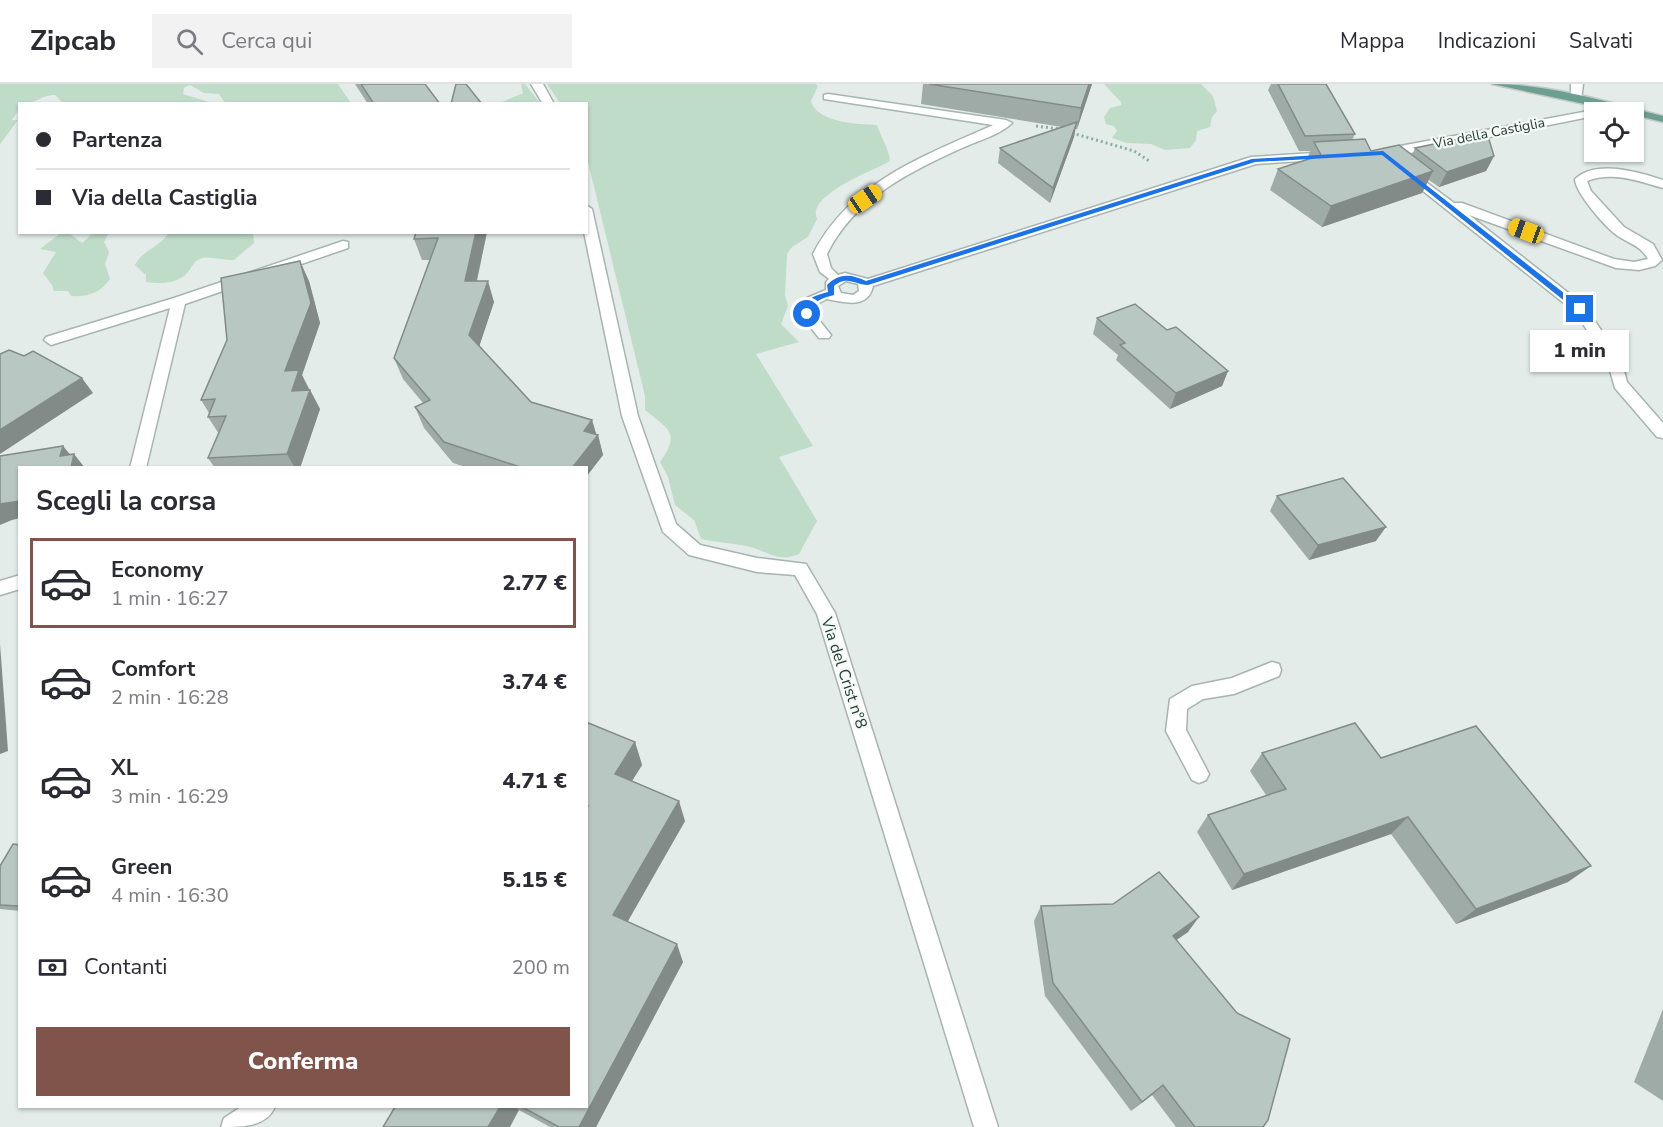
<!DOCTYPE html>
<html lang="it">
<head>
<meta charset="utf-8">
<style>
  :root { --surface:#fff; --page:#f2f2f3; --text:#2b2b33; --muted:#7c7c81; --line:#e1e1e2; --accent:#80544a }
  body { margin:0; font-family:"Nunito Sans",sans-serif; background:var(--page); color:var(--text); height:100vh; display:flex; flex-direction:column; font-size:22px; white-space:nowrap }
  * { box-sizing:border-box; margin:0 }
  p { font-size:20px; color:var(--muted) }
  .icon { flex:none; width:33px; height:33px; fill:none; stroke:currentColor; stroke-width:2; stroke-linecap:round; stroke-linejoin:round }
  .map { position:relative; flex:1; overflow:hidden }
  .sheet { position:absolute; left:18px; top:382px; width:570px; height:642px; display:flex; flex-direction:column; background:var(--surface); border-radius:0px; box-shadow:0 2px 4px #0004 }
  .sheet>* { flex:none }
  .banner { position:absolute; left:18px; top:18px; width:570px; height:132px; border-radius:0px; box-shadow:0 2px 4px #0004; display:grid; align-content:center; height:132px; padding:0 18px; background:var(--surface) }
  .fabs { position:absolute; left:1584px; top:18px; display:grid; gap:12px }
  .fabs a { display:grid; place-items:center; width:60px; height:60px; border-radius:0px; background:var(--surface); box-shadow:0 2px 4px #0004; font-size:30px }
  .end { position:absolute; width:27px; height:27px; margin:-14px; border:8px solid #1a73e8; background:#fff; box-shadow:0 0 0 3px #fff }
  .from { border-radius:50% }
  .bubble { position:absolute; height:42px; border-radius:0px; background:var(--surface); box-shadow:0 2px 4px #0004; font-size:20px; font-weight:800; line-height:42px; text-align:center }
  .car { position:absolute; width:18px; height:36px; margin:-18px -9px; border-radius:8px; box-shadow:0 0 4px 2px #0007; background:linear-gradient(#f5c518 24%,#345 0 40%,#f5c518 0 76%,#345 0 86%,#f5c518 0) }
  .banner b { display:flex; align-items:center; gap:21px; height:57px; font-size:22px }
  .banner b+b { border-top:2px solid var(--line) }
  .banner i { width:15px; height:15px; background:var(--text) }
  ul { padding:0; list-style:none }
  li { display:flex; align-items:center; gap:18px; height:90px; margin:0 12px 9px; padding:0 6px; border:3px solid transparent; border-radius:0px }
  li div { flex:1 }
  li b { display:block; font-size:22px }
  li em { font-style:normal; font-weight:800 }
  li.selected { border-color:var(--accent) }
  li>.icon { width:54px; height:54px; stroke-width:1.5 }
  h2 { padding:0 18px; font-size:27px; line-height:72px }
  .pay { display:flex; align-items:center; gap:15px; height:66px; padding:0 18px; font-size:22px }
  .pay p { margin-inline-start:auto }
  .action { display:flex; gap:12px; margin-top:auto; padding:12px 18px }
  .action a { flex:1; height:69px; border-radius:0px; background:var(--accent); color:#fff; font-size:24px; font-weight:800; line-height:69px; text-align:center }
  header { display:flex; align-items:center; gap:36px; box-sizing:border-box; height:84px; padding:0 30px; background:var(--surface); border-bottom:2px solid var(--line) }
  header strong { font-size:28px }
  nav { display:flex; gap:33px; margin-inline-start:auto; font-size:21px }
  .search { width:420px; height:54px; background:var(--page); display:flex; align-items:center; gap:15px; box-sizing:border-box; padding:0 21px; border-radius:0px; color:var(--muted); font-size:22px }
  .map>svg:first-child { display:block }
  .green { fill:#bedcc7 }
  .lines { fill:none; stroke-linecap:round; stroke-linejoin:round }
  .lane-casing { stroke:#a7b4b0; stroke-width:3 }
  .street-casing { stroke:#a7b4b0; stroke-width:3 }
  .primary-casing { stroke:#c2c9c7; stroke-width:3 }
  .path { stroke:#86aea2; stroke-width:3; stroke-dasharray:2 3; stroke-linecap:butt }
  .lane { fill:#fff; fill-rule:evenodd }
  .street { fill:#fff; fill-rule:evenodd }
  .primary { fill:#6b9f92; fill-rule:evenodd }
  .wall { fill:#9faba7 }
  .shaded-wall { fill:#828b88 }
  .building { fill:#b9c7c2; stroke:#828b88; stroke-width:1.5 }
  .route { fill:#1a73e8 }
  .labels { text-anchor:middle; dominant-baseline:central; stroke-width:4.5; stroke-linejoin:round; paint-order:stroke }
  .far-street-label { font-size:14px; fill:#243d36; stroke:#f4f9f6 }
  .street-label { font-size:16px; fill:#243d36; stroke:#f4f9f6 }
</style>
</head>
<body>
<header>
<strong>Zipcab</strong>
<div class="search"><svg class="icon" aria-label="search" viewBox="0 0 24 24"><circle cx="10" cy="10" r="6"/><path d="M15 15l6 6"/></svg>Cerca qui</div>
<nav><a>Mappa</a><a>Indicazioni</a><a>Salvati</a></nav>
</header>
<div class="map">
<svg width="1663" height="1043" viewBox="0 0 1663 1043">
  <rect width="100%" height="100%" fill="#e4ece9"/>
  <!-- green -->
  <g class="green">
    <path d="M0 0H338L351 19H225L219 10 204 9 190 1 184 4 183 10 212 19H70L62 18 55 11C41 11 36 20 20 20L19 25 12 36H18L0 60Z"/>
    <polygon points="521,0 525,0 540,19 500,19 523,9"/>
    <path d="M547 0H816L818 2 811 17C817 39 858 40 877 41 881 54 889 64 890 77 873 87 806 111 817 135L808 153 792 163 787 170 785 211 788 222 781 240 799 258 756 270 813 362 779 373 817 437 799 470C780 478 771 470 754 464 737 459 718 459 701 455L694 436 675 421 668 393 660 378C681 348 669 346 645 326V312L587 74 586 20 560 19Z"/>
    <polygon points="1104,0 1201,0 1213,12 1217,27 1212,33 1210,43 1197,47 1196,56 1190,64 1165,66 1151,60 1127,59 1112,54 1117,47 1114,42 1106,40 1104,33 1110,24 1121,21 1121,18"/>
    <path d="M169 148 253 149 254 159 234 176C223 177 209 171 200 175 193 177 192 184 187 189 177 200 160 200 146 198V191L135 181C143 165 161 163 169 148Z"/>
    <path d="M61 149H69L82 159 93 149H109L104 158 109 168 105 180 110 195C100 209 88 213 71 212L68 207H54L52 201 43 189 56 168 40 165Z"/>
  </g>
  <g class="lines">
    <defs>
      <g id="lane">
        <path d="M828 10 1006 36 1012 39C1000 51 977 57 962 64 909 88 854 115 827 170L831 184 843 196 836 200 820 188 813 170C850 98 924 72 993 41L824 15V11Z"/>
        <polygon points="1272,578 1279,580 1281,586 1279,592 1234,610 1203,615 1187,625 1186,646 1209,690 1206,696 1199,699 1192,696 1166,647 1170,615 1192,602 1232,594"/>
      </g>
      <g id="street">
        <polygon points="531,0 543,0 554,20 543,20"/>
        <polygon points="1571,0 1583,0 1581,16 1571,14"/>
        <polygon points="1594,26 1599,28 1594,28 1594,32 1385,74 1378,69 1384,65"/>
        <path d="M1331 68 1335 69V75L1256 80 873 202C868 226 843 218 827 215L817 220 814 230 831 251 829 254H819L800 230 807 214 826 206V198L831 193 845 189 868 195 1251 73ZM846 197 858 200 859 207 853 211 841 209 838 202Z"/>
        <path d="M1407 84 1454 119H1462L1614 175 1634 178 1648 175C1640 160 1626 159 1614 149 1603 140 1575 108 1575 95 1596 75 1639 88 1663 96V104C1638 97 1613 87 1587 97L1591 107 1624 143 1653 160 1662 176 1655 182 1639 186 1616 184 1469 131 1585 222 1621 276 1627 298 1663 339V354L1657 353 1615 304 1607 276 1575 228 1403 91V85Z"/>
        <polygon points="586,121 592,125 638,332 676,440 700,461 757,474 806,480 835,529 998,1043 974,1043 817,530 795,491 757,488 689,471 663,448 622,332 584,148"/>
        <polygon points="343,157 348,158 348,164 185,220 146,384 130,384 170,224 51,261 44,256 46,253 174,214"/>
        <polygon points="20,491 20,505 0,511 0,497"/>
        <path d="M241 1023H275C266 1043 242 1043 221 1043L224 1034Z"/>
      </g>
      <path id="primary" d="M1492 0C1550 0 1607 18 1663 32V38L1634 31V28H1622Z"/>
    </defs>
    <!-- lane casing -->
    <use href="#lane" class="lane-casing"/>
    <!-- street casing -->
    <use href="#street" class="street-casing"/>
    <!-- primary casing -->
    <use href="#primary" class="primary-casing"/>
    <!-- path -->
    <g class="path">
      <polyline points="1036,42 1059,45"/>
      <polyline points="1072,49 1134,67 1151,78"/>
    </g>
    <!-- lane -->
    <use href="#lane" class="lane"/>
    <!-- street -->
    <use href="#street" class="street"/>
    <!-- primary -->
    <use href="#primary" class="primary"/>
  </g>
  <!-- wall -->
  <g class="wall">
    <polygon points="355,0 425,0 440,20 368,20"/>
    <polygon points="923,0 1092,0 1077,45 1075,45 1074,53 1050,119 998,79 1000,64 1062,43 921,20"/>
    <polygon points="1271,0 1326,0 1355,50 1352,56 1371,67 1412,71 1415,64 1494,72 1486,87 1439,103 1429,96 1422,109 1322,143 1270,106 1278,85 1307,76 1310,67 1299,67 1268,6"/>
    <polygon points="487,148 477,197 494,218 479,262 531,318 592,336 596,350 598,351 603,371 586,393 586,384 469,384 453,379 424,344 415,323 423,319 403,295 394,274 430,176 422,176 414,155"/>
    <polygon points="309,197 320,239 302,291 320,325 300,384 215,384 208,374 219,350 208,333 209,329 201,316"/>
    <polygon points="1097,234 1167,246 1228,287 1222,302 1170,325 1116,276 1118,271 1093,250"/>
    <polygon points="1277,412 1376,457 1309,476 1270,427"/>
    <polygon points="586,638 635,658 642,681 632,697 685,737 628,837 683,878 596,1043 550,1043 519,1026 395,1023 586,1023"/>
    <polygon points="1262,669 1381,674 1568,798 1456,840 1391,750 1232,806 1197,748 1208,731 1266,711 1250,687"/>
    <polygon points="20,761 20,827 0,825 0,782"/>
    <polygon points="1041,822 1188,848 1176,856 1263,1043 1176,1043 1152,1011 1131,1027 1045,912 1034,837"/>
    <polygon points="1663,925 1663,1017 1634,998"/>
  </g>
  <!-- shaded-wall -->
  <g class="shaded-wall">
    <polygon points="1089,0 1092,0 1077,45 1081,24"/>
    <polygon points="1077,38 1074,53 1050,119 1053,104"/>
    <polygon points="1494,72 1486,87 1439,103 1447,88"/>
    <polygon points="1433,87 1422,109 1322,143 1331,122"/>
    <polygon points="476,148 487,148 472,218 465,197"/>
    <polygon points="300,177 309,197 320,239 302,291 309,306 292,307 285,287"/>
    <polygon points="488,197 494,218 476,272 469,251"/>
    <polygon points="1228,287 1222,302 1170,325 1176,309"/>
    <polygon points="82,294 93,309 0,370 0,346"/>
    <polygon points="310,306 320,325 300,384 295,384 287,370"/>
    <polygon points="592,336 597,353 598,351 603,371 586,393 586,384 572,384 584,347"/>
    <polygon points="63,362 73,374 74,370 85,384 70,384 60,372"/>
    <polygon points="20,417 20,434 12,436 0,441 0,420"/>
    <polygon points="1386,443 1376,457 1309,476 1318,461"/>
    <polygon points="0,560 8,667 0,670"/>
    <polygon points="635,658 642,681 623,711 615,690"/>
    <polygon points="679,717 685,737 621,849 613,831"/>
    <polygon points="1408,733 1391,750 1232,806 1244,790"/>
    <polygon points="1591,782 1568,798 1456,840 1476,825"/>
    <polygon points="1199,833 1188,848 1162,866 1173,852"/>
    <polygon points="677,860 683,878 596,1043 579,1043"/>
    <polygon points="1163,1001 1152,1011 1131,1027 1142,1018"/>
    <polygon points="500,1023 515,1023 519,1026 510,1043 488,1043"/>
  </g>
  <!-- building -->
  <g class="building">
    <polygon points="361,0 425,0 440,20 374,20"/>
    <polygon points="456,0 466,0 482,20 451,20"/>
    <polygon points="929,0 1089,0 1081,24"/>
    <polygon points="1278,0 1326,0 1355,50 1305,52"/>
    <polygon points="1077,38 1053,104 1000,64"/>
    <polygon points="1487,49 1494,72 1447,88 1415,64"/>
    <polygon points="1365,55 1371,67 1399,61 1433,87 1331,122 1278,85 1321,71 1314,58"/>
    <polygon points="416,148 476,148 465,197 488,197 469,251 531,318 592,336 584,347 598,351 572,384 523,384 444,358 415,323 430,316 394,274 438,154 414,155"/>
    <polygon points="300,177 311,219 285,287 299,286 292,307 310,306 287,370 208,374 226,332 208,333 215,315 201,316 227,256 221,194"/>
    <polygon points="1135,220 1167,246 1176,243 1228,287 1176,309 1120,261 1125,259 1097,234"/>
    <polygon points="9,266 24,272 33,267 82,294 0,346 0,270"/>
    <polygon points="63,362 60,372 74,370 71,384 20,384 20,417 0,420 0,372"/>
    <polygon points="1343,394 1386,443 1318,461 1277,412"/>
    <polygon points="586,638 635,658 615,690 679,717 613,831 677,860 579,1043 559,1043 522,1023 586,1023 586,724 588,722 586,721"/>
    <polygon points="1355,639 1381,674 1476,642 1591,782 1476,825 1408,733 1244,790 1208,731 1286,705 1262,669"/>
    <polygon points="13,760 20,761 19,822 0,821 0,782"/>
    <polygon points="1159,788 1199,833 1173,852 1237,929 1290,955 1268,1036 1263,1043 1195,1043 1163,1001 1142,1018 1053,899 1041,822 1113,820"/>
    <polygon points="395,1023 500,1023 488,1043 383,1043"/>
  </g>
  <!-- route -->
  <path class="route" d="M1383 67 1583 224V227H1577L1382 71 1255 78 868 201C854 201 848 191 834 202V211C819 215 815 216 810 231L804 230C805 214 813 212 828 208L827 201C839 189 851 190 866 197L1252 75Z"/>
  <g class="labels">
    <!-- far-street labels -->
    <g class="far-street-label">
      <text transform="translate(1489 49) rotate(-11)">Via della Castiglia</text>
    </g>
    <!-- street labels -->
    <g class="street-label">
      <text transform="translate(844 589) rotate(72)">Via del Crist n°8</text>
    </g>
  </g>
</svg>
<div class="fabs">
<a><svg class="icon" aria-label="locate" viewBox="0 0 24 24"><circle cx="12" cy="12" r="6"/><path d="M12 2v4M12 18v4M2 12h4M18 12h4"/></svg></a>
</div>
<i class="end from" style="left:807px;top:230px"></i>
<i class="end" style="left:1580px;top:225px"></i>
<div class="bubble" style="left:1530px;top:246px;width:99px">1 min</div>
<i class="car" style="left:865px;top:115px;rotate:56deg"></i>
<i class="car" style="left:1526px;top:147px;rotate:290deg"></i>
<div class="banner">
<b><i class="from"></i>Partenza</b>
<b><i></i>Via della Castiglia</b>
</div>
<section class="sheet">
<h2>Scegli la corsa</h2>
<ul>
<li class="selected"><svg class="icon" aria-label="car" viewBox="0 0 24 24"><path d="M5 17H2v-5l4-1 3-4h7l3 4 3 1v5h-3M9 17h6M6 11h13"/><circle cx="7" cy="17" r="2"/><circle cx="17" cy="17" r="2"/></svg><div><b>Economy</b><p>1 min · 16:27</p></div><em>2.77 €</em></li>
<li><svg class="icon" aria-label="car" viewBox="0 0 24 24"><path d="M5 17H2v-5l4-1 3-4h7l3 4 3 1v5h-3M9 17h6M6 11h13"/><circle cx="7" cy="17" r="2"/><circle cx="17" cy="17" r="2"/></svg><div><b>Comfort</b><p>2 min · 16:28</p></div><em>3.74 €</em></li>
<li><svg class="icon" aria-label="car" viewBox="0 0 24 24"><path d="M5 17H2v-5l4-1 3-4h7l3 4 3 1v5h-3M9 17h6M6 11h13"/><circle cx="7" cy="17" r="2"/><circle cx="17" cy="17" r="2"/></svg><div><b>XL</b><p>3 min · 16:29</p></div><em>4.71 €</em></li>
<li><svg class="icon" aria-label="car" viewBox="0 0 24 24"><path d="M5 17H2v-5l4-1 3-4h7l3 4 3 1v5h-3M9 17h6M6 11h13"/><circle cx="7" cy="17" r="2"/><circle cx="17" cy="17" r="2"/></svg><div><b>Green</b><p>4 min · 16:30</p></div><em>5.15 €</em></li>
</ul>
<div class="pay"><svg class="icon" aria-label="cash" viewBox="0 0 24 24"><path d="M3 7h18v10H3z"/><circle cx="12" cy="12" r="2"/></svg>Contanti<p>200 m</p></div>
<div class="action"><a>Conferma</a></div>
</section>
</div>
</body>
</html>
